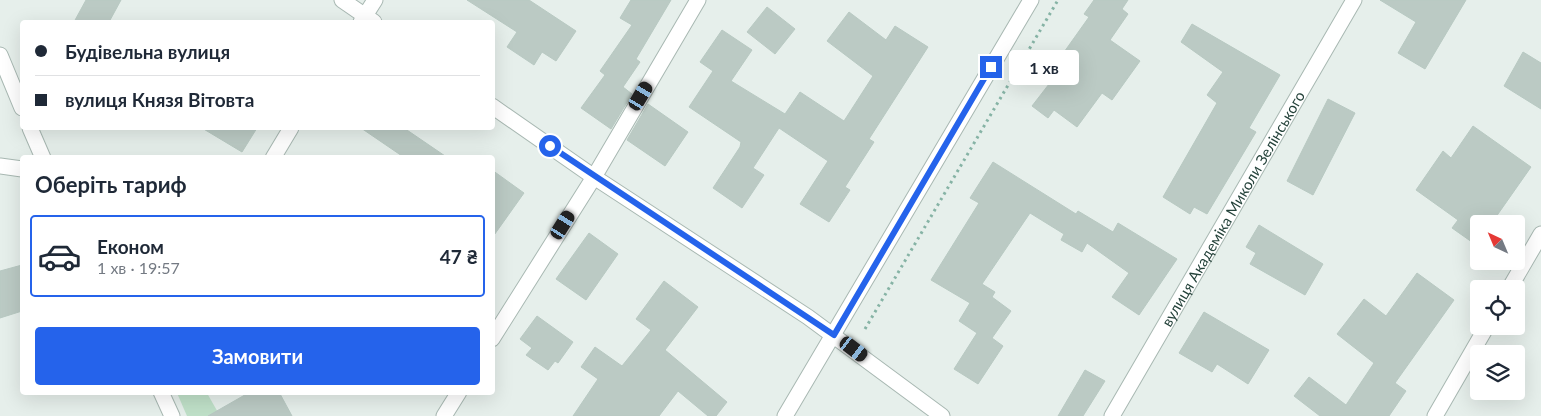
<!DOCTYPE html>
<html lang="uk">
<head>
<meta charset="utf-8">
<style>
  :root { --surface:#fff; --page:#f6f6f7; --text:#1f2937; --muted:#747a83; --line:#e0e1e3; --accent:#2563eb }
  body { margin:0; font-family:Lato,sans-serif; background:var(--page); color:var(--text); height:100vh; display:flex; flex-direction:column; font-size:19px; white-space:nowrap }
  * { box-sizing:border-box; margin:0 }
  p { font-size:16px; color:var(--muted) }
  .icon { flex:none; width:28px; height:28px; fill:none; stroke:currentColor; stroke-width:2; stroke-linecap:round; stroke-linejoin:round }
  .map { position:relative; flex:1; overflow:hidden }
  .details { position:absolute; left:20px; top:155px; width:475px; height:240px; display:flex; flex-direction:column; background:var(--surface); border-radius:5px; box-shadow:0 5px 20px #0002 }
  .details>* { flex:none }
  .top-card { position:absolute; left:20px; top:20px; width:475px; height:110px; border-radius:5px; box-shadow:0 5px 20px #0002; display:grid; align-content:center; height:110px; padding:0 15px; background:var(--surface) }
  .needle { width:32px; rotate:316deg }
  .tools { position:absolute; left:1470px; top:215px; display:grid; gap:10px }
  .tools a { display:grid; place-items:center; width:55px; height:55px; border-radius:5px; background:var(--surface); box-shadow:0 5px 20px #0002; font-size:25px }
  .end { position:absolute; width:22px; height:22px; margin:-11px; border:6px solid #2563eb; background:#fff; box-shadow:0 0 0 2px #fff }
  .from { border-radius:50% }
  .bubble { position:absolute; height:35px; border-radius:5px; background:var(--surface); box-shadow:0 5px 20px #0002; font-size:16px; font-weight:700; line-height:35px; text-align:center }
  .car { position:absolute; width:15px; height:30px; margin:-15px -8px; border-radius:6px; box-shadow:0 0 4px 1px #0007; background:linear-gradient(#222 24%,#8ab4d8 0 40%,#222 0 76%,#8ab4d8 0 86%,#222 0) }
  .top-card b { display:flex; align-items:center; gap:18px; height:48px; font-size:19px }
  .top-card b+b { border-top:1px solid var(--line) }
  .top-card i { width:12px; height:12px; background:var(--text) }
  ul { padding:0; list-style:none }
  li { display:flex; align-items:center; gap:15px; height:82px; margin:0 10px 8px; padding:0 5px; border:2px solid transparent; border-radius:5px }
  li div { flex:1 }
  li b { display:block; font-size:19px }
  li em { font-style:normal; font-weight:700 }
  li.on { border-color:var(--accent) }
  li>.icon { width:45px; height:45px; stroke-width:1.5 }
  h2 { padding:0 15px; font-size:22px; line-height:60px }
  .primary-button { display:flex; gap:10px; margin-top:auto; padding:10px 15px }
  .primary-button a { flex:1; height:58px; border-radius:5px; background:var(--accent); color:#fff; font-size:20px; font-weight:700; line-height:58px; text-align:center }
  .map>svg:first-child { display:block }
  .green { fill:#bfe0c8 }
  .building { fill:#bbcac4; stroke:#b8c9c2 }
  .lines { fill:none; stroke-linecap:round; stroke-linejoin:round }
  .minor-casing { stroke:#a8b8b2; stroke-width:17 }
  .tertiary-casing { stroke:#a8b8b2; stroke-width:17 }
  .path { stroke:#86b3a5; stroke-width:3; stroke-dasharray:2.5 4; stroke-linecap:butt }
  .minor { stroke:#fff; stroke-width:15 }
  .tertiary { stroke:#fff; stroke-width:15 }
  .route { stroke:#2563eb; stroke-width:6 }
  .labels { text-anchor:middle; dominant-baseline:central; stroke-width:5; stroke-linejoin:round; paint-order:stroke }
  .street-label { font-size:15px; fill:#24423a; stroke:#f7fbf9 }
</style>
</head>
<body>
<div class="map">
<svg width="1541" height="416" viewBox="0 0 1541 416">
  <rect width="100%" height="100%" fill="#e6efeb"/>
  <!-- green -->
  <polygon class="green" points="177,393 207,393 220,416 187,416"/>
  <!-- building -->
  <g class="building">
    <polygon points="86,0 121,0 109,22 74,22"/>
    <polygon points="467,0 529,0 576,31 556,61 542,52 534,65 507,47 517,32"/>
    <polygon points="631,0 671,0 636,59 640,62 623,87 632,94 611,129 581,108 605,75 600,71 632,25 620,18"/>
    <polygon points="1094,0 1128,0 1122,9 1128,14 1110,40 1140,61 1112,100 1102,93 1077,127 1054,110 1048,118 1032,106 1063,66 1057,62 1089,17 1084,14"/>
    <polygon points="1380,0 1466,0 1425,69 1398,53 1416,22"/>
    <polygon points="767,7 795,29 775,54 747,32"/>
    <polygon points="849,12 886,40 895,26 928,47 869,139 874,142 845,187 850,190 829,222 800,204 828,161 779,128 753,168 764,175 742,208 713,188 740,147 741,142 689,107 713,71 700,62 722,30 752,50 731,81 785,114 800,92 844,121 873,76 827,41"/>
    <polygon points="1192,24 1280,75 1249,128 1256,132 1207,214 1194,207 1190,214 1163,197 1217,103 1207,95 1223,72 1181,42"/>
    <polygon points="1523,52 1541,63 1541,109 1504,86"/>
    <polygon points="1328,99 1355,113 1313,195 1287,181"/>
    <polygon points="648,104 688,132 665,166 627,140"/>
    <polygon points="1473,126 1531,167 1491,224 1479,224 1479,247 1452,228 1458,220 1416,190 1443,151 1451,158"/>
    <polygon points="202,128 257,128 242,152"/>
    <polygon points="361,128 404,128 448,158 405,158"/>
    <polygon points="993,162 1076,214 1078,211 1113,232 1118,223 1177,259 1139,315 1112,297 1129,273 1087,243 1082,252 1061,240 1064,234 1030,213 982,284 995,292 992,297 1011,311 992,338 1003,346 978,384 954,369 977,333 959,321 970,303 931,280 979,203 970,198"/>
    <polygon points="492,170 524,193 492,238"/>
    <polygon points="1259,225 1323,264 1305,295 1250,264 1256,253 1246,247"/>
    <polygon points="589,233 618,254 586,300 556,279"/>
    <polygon points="22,265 22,311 0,318 0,271"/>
    <polygon points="1417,273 1454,300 1395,383 1406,391 1389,416 1320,416 1294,396 1309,377 1346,405 1374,363 1337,334 1364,299 1386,316"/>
    <polygon points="664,281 698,307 665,350 727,402 716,416 708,416 678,391 659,416 573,416 598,379 581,367 595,347 622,366 651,330 636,319"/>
    <polygon points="1204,312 1269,350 1248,384 1217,364 1212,372 1179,353"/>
    <polygon points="537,316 573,342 558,363 555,361 548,370 526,355 532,348 520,339"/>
    <polygon points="1085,370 1105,381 1083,416 1058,416"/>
    <polygon points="250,392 279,392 292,416 208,416"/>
  </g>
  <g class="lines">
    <defs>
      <g id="minor">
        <polyline points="361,22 375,0"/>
        <polyline points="273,158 291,128"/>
        <polyline points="0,166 22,169"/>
        <polyline points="1509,289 1541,234"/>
        <polyline points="492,339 594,177 698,0"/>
        <polyline points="444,416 459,392"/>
        <path id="s1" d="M1112 416 1354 0"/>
        <polyline points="1435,416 1487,326"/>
      </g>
      <g id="tertiary">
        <polyline points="342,0 374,22"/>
        <polyline points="0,55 22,108"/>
        <polyline points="492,106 594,177 808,317 942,416"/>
        <polyline points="30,128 43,158"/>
        <polyline points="161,392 172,416"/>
        <polyline points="785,416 1031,0"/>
      </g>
    </defs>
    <!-- minor casing -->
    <use href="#minor" class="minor-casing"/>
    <!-- tertiary casing -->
    <use href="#tertiary" class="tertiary-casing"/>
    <!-- path -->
    <polyline class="path" points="865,329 1058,0"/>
    <!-- minor -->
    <use href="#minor" class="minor"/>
    <!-- tertiary -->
    <use href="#tertiary" class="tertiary"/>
  </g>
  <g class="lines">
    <!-- route -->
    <polyline class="route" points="550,146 834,335 991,67"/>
  </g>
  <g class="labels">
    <!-- street labels -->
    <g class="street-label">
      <text stroke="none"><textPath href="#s1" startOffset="240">вулиця Академіка Миколи Зелінського</textPath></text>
    </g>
  </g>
</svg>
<div class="tools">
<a><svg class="needle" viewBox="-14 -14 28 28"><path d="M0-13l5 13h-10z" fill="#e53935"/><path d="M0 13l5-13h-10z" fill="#747a83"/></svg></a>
<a><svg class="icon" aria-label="locate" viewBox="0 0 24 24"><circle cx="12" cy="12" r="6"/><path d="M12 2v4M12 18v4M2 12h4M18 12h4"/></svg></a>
<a><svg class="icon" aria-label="layers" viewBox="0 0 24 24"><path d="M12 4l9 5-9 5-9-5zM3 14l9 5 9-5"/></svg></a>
</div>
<i class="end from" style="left:550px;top:146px"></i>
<i class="end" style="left:991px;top:67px"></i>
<div class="bubble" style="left:1009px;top:50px;width:70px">1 хв</div>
<i class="car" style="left:641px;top:96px;rotate:31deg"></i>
<i class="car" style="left:563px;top:225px;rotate:32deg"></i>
<i class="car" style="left:854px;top:349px;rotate:127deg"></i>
<div class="top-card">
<b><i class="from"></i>Будівельна вулиця</b>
<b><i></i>вулиця Князя Вітовта</b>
</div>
<section class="details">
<h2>Оберіть тариф</h2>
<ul>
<li class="on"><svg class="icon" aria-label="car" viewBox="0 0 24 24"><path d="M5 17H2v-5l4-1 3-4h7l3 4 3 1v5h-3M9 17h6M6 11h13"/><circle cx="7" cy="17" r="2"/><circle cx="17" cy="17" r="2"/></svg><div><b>Економ</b><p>1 хв · 19:57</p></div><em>47 ₴</em></li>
</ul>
<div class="primary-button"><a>Замовити</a></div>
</section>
</div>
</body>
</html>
